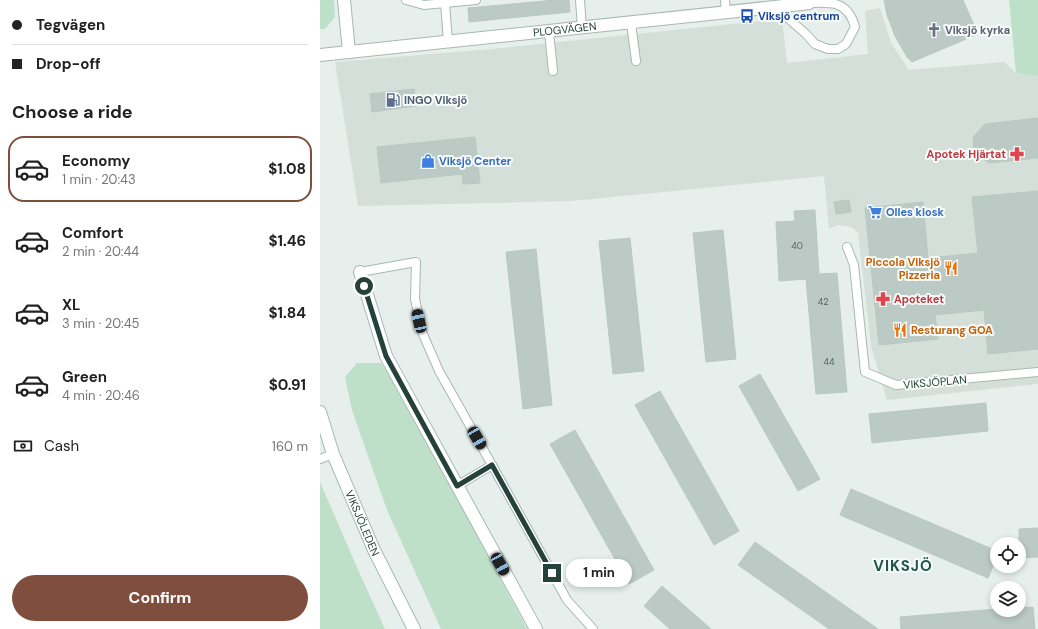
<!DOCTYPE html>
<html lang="en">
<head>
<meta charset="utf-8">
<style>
  :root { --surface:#fff; --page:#f2f2f2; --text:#222; --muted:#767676; --line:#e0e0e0; --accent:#804e3d }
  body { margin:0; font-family:"DM Sans",sans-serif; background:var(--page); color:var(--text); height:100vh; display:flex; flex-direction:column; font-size:15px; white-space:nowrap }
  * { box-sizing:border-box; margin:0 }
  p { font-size:13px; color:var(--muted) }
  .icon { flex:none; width:22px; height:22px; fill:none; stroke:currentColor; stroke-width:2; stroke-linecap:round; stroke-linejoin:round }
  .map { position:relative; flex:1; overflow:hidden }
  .sheet { display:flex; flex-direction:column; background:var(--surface); width:320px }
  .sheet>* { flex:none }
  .banner { display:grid; align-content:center; height:88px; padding:0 12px; background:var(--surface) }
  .tools { position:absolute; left:670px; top:537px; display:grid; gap:8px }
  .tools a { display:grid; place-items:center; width:36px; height:36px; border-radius:50%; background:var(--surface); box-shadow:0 2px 6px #0003; font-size:20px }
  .end { position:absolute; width:18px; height:18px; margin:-9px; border:5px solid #24423a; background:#fff; box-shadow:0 0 0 2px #fff }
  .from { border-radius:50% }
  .bubble { position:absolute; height:28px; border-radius:14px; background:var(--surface); box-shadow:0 2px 6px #0003; font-size:13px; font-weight:700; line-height:28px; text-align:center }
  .car { position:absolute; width:12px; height:24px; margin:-12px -6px; border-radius:5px; box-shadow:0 0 3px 1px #0007; background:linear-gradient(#222 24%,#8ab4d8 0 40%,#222 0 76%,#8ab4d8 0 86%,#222 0) }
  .banner b { display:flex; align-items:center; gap:14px; height:38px; font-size:15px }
  .banner b+b { border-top:1px solid var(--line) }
  .banner i { width:10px; height:10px; background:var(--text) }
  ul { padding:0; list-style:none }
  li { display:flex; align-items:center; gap:12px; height:66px; margin:0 8px 6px; padding:0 4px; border:2px solid transparent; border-radius:16px }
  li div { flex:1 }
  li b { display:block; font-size:15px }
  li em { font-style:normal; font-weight:700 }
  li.on { border-color:var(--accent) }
  li>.icon { width:36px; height:36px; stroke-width:1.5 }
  h2 { padding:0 12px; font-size:18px; line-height:48px }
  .pay { display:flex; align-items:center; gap:10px; height:44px; padding:0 12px; font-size:15px }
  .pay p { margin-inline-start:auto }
  .action { display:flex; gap:8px; margin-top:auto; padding:8px 12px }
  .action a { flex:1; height:46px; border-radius:24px; background:var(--accent); color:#fff; font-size:16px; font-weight:700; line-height:46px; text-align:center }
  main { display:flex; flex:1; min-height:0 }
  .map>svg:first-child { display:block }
  .built { fill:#d4dfda }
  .green { fill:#bfe0c8 }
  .building { fill:#bbcac4; stroke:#b8c9c2 }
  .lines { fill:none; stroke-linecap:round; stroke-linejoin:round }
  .service-casing { stroke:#a8b8b2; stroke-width:10 }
  .minor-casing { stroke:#a8b8b2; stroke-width:14 }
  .secondary-casing { stroke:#a4bbb3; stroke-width:14 }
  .service { stroke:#fff; stroke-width:8 }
  .minor { stroke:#fff; stroke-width:12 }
  .secondary { stroke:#fff; stroke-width:12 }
  .route { stroke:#24423a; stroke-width:5 }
  .labels { text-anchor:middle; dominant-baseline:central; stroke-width:4; stroke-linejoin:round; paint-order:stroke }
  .number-label { font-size:9px; fill:#4a645c }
  .transit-label { font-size:11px; font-weight:bold; fill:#164399; stroke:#f7fbf9; text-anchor:start }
  .street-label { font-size:11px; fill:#24423a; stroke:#f7fbf9 }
  .worship-label { font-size:11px; font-weight:bold; fill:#5b616d; stroke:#f7fbf9; text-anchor:start }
  .service-label { font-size:11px; font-weight:bold; fill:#4e5e75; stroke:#f7fbf9; text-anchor:start }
  .health-label { font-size:11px; font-weight:bold; fill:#be3a42; stroke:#f7fbf9; text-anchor:end }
  .shop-label { font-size:11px; font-weight:bold; fill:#366cbe; stroke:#f7fbf9; text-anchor:start }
  .food-label { font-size:11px; font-weight:bold; fill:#c56008; stroke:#f7fbf9; text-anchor:end }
  .district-label { font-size:15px; font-weight:bold; letter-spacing:1px; fill:#1f5548; stroke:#f7fbf9 }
</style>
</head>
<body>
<main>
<section class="sheet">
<div class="banner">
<b><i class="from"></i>Tegvägen</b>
<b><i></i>Drop-off</b>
</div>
<h2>Choose a ride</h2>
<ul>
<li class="on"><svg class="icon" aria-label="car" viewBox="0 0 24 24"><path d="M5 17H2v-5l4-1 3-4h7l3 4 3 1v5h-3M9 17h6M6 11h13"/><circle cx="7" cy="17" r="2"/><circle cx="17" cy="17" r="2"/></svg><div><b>Economy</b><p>1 min · 20:43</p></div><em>$1.08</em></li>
<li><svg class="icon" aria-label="car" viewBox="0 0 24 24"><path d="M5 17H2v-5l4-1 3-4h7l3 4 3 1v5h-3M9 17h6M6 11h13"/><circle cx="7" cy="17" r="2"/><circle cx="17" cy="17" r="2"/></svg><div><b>Comfort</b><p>2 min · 20:44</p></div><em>$1.46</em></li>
<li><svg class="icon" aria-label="car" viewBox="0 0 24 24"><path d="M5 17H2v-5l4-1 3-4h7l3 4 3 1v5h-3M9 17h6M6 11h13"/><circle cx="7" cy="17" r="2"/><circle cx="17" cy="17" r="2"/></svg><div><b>XL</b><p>3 min · 20:45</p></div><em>$1.84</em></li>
<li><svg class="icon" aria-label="car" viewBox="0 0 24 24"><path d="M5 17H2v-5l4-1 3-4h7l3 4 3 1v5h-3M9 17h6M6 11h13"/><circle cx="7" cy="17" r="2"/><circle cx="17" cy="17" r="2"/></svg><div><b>Green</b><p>4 min · 20:46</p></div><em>$0.91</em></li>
</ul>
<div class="pay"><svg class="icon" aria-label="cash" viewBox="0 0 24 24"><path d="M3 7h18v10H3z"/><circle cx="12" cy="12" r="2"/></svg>Cash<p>160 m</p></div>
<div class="action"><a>Confirm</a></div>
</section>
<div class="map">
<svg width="718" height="629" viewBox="0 0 718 629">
  <rect width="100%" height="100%" fill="#e6efeb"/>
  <!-- built -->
  <polygon class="built" points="560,8 571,43 589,70 684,62 696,73 718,76 718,384 567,400 551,346 538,233 533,228 526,226 518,225 509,229 504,176 252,201 38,206 15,62 172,49 462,19 467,63 548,54 545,11"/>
  <!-- green -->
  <g class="green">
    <polygon points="0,0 14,0 15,17 5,29 0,29"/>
    <polygon points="689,0 718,0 718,76 696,73"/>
    <polygon points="37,363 61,363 77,385 207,629 121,629 67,510 32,410 25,377"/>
    <polygon points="0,482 39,572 65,629 0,629"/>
  </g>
  <!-- building -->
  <g class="building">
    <polygon points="235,0 249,0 250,12 149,22 148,8"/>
    <polygon points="564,0 643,0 658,34 592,62 587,57 575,36 567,15"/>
    <polygon points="94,89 96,106 52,112 50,94"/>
    <polygon points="718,118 718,158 669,163 654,152 653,137 665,124"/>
    <polygon points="155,137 160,183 143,184 142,174 61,183 57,147"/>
    <polygon points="718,191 718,349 668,354 664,310 615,315 618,339 559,345 545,208 603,202 608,258 658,253 652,197"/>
    <polygon points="529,200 531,212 516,214 514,202"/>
    <polygon points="495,210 499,274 517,273 527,392 496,394 486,279 459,281 456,222 475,221 474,211"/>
    <polygon points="403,230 416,359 386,362 373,233"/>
    <polygon points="310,238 324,371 293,374 279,241"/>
    <polygon points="216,249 232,405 203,409 186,252"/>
    <polygon points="440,374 500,479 478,491 419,386"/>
    <polygon points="340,391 419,531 394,545 315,405"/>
    <polygon points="666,403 668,431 552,443 549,414"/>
    <polygon points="255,430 334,570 309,584 230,444"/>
    <polygon points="531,489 677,551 677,557 668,578 520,515"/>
    <polygon points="718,528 718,557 699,558 699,529"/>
    <polygon points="435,542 558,629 509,629 418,565"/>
    <polygon points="342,586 391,629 350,629 324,606"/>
    <polygon points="713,607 715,629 581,629 580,617 677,609 699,610 699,608"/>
  </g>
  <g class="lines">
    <defs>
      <g id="service">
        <polyline points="86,0 104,5 125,3 128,42"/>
        <polyline points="260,0 262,28"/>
        <polyline points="405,0 406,13"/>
        <polyline points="125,3 156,0"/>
        <path d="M455 7 486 34 495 44 508 49H518L526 44 535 27C528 1 512 2 489 3"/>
        <polyline points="311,23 316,61"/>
        <polyline points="229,32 233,71"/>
        <polyline points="527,247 534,265 545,372 576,385 718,372"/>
        <polyline points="40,272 96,262 95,299 102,332 119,371 172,465 137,486"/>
        <polyline points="0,459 13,454"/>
        <polyline points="172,465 247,600 273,629"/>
      </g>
      <g id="minor">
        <polyline points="24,0 29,52"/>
        <path id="s1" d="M0 55 455 7 489 3V0"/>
        <polyline points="40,272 66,356 216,629"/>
      </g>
      <g id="secondary">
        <path id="s2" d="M0 412 13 454 54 550 94 629"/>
      </g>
    </defs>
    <!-- service casing -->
    <use href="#service" class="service-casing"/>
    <!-- minor casing -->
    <use href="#minor" class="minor-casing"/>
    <!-- secondary casing -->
    <use href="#secondary" class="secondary-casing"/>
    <!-- service -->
    <use href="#service" class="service"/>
    <!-- minor -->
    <use href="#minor" class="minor"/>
    <!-- secondary -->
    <use href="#secondary" class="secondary"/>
  </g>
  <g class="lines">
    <!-- route -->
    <polyline class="route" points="44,286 66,356 137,486 172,465 232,573"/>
  </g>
  <!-- icons -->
  <defs>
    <symbol id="bus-bare" viewBox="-9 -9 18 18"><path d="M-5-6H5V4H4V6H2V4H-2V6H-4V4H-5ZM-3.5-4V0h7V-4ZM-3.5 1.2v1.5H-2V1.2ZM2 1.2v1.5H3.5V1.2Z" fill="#1a4fb4" stroke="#f7fbf9" stroke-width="2.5" paint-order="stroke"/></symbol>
    <symbol id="church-bare" viewBox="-9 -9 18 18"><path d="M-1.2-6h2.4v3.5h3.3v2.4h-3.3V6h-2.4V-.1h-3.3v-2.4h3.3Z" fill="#6b7280" stroke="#f7fbf9" stroke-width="2.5" paint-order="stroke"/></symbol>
    <symbol id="fuel-bare" viewBox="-9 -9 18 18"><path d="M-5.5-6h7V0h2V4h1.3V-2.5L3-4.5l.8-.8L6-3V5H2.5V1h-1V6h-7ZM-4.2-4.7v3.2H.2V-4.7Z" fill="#5c6f8a" stroke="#f7fbf9" stroke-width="2.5" paint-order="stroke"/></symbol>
    <symbol id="pharmacy-bare" viewBox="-9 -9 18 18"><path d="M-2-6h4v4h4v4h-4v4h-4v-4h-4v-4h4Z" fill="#e0444e" stroke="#f7fbf9" stroke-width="2.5" paint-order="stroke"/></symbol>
    <symbol id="shop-bare" viewBox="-9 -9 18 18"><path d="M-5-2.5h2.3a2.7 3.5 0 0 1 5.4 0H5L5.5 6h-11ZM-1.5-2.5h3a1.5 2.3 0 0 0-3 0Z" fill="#3f7fe0" stroke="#f7fbf9" stroke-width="2.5" paint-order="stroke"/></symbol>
    <symbol id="supermarket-bare" viewBox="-9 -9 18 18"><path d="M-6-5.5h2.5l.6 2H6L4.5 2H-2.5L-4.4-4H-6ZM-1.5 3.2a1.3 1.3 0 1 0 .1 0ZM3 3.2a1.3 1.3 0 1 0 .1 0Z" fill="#3f7fe0" stroke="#f7fbf9" stroke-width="2.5" paint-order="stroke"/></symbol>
    <symbol id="restaurant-bare" viewBox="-9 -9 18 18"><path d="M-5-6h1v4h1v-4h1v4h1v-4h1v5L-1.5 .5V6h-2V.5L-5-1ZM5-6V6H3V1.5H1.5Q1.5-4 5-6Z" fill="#e8710a" stroke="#f7fbf9" stroke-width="2.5" paint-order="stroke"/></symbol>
  </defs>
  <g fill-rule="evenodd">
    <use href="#bus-bare" x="417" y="6" width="20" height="20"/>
    <use href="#church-bare" x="604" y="20" width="20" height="20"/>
    <use href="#fuel-bare" x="63" y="90" width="20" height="20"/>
    <use href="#pharmacy-bare" x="687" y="144" width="20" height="20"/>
    <use href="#shop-bare" x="98" y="151" width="20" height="20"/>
    <use href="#supermarket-bare" x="545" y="202" width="20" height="20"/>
    <use href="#restaurant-bare" x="621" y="258" width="20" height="20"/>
    <use href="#pharmacy-bare" x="553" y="289" width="20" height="20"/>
    <use href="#restaurant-bare" x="570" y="320" width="20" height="20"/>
  </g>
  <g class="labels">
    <!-- number labels -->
    <g class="number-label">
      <text x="477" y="246">40</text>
      <text x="503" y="302">42</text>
      <text x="509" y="362">44</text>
    </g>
    <!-- transit labels -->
    <g class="transit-label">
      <text x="438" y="16">Viksjö centrum</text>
    </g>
    <!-- street labels -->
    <g class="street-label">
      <text stroke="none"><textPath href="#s1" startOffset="246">PLOGVÄGEN</textPath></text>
      <text transform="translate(615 382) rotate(-5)">VIKSJÖPLAN</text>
      <text stroke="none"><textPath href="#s2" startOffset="119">VIKSJÖLEDEN</textPath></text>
    </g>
    <!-- worship labels -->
    <g class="worship-label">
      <text x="625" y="30">Viksjö kyrka</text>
    </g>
    <!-- service labels -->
    <g class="service-label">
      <text x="84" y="100">INGO Viksjö</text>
    </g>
    <!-- health labels -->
    <g class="health-label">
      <text x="686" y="154">Apotek Hjärtat</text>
      <text x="574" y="299" text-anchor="start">Apoteket</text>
    </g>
    <!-- shop labels -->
    <g class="shop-label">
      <text x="119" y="161">Viksjö Center</text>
      <text x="566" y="212">Olles kiosk</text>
    </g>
    <!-- food labels -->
    <g class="food-label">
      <text x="620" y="262">Piccola Viksjö<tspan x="620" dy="13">Pizzeria</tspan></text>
      <text x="591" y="330" text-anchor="start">Resturang GOA</text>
    </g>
    <!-- district labels -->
    <g class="district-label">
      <text x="583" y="566">VIKSJÖ</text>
    </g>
  </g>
</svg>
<div class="tools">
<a><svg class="icon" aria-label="locate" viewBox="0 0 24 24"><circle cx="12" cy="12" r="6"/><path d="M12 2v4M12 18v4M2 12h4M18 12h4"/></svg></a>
<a><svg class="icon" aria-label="layers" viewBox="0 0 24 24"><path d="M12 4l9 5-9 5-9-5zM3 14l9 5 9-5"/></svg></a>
</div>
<i class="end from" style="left:44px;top:286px"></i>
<i class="end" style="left:232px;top:573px"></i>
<div class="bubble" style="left:246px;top:559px;width:66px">1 min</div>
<i class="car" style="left:99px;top:321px;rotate:348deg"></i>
<i class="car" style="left:157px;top:438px;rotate:150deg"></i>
<i class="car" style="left:180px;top:564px;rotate:151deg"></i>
</div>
</main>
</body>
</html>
